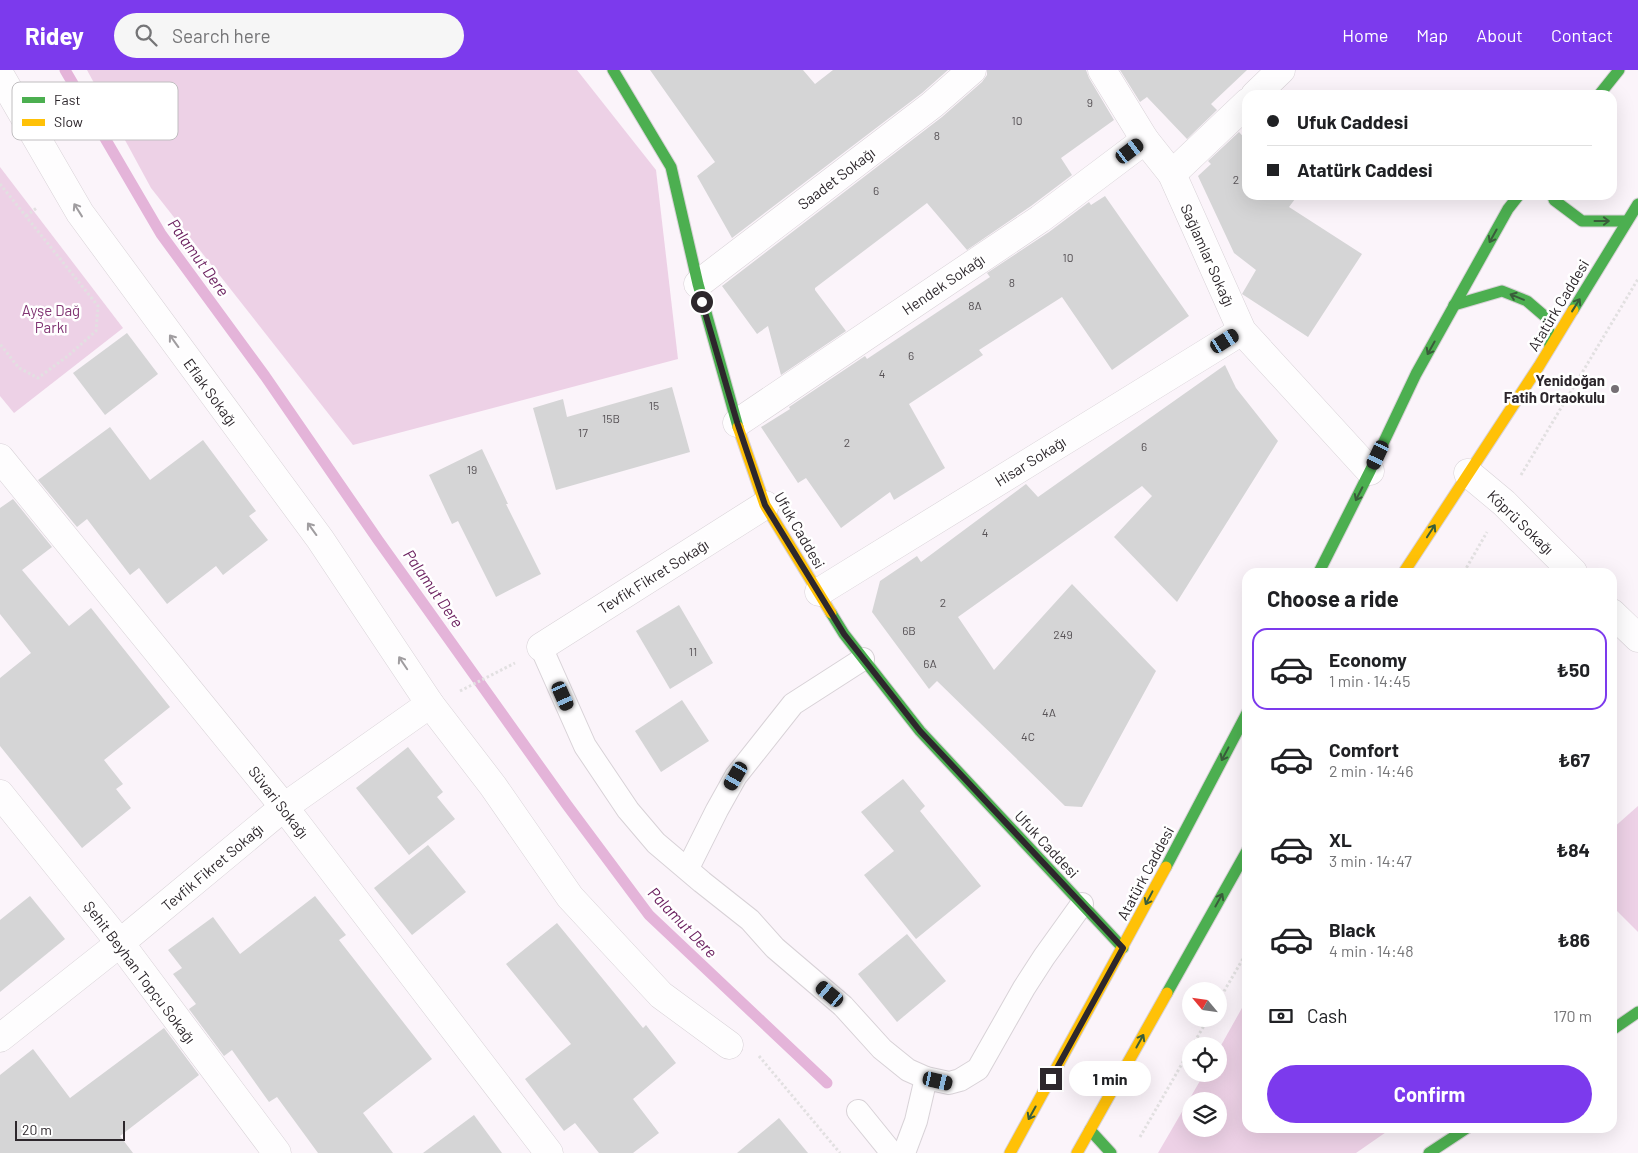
<!DOCTYPE html>
<html lang="en">
<head>
<meta charset="utf-8">
<style>
  :root { --surface:#fff; --page:#f6f6f6; --text:#202124; --muted:#757577; --line:#e0e0e0; --accent:#7c3aed }
  body { margin:0; font-family:Barlow,sans-serif; background:var(--page); color:var(--text); height:100vh; display:flex; flex-direction:column; font-size:19px; white-space:nowrap }
  * { box-sizing:border-box; margin:0 }
  p { font-size:16px; color:var(--muted) }
  .icon { flex:none; width:28px; height:28px; fill:none; stroke:currentColor; stroke-width:2; stroke-linecap:round; stroke-linejoin:round }
  .map { position:relative; flex:1; overflow:hidden }
  .drawer { position:absolute; left:1242px; top:498px; width:375px; height:565px; display:flex; flex-direction:column; background:var(--surface); border-radius:15px; box-shadow:0 5px 20px #0002 }
  .drawer>* { flex:none }
  .top-card { position:absolute; left:1242px; top:20px; width:375px; height:110px; border-radius:15px; box-shadow:0 5px 20px #0002; display:grid; align-content:center; height:110px; padding:0 25px; background:var(--surface) }
  .needle { width:32px; rotate:299deg }
  .buttons { position:absolute; left:1182px; top:912px; display:grid; gap:10px }
  .buttons a { display:grid; place-items:center; width:45px; height:45px; border-radius:50%; background:var(--surface); box-shadow:0 5px 20px #0002; font-size:25px }
  .scale { position:absolute; left:15px; bottom:12px; width:110px; box-sizing:border-box; padding-left:5px; border:2px solid #2d272c; border-top:0; font-size:14px; line-height:18px; white-space:nowrap; color:#2d272c; -webkit-text-stroke:4px #fff; paint-order:stroke }
  .end { position:absolute; width:22px; height:22px; margin:-11px; border:6px solid #2d272c; background:#fff; box-shadow:0 0 0 2px #fff }
  .from { border-radius:50% }
  .bubble { position:absolute; height:35px; border-radius:18px; background:var(--surface); box-shadow:0 5px 20px #0002; font-size:16px; font-weight:700; line-height:35px; text-align:center }
  .car { position:absolute; width:15px; height:30px; margin:-15px -8px; border-radius:6px; box-shadow:0 0 4px 1px #0007; background:linear-gradient(#222 24%,#8ab4d8 0 40%,#222 0 76%,#8ab4d8 0 86%,#222 0) }
  .top-card b { display:flex; align-items:center; gap:18px; height:48px; font-size:19px }
  .top-card b+b { border-top:1px solid var(--line) }
  .top-card i { width:12px; height:12px; background:var(--text) }
  ul { padding:0; list-style:none }
  li { display:flex; align-items:center; gap:15px; height:82px; margin:0 10px 8px; padding:0 15px; border:2px solid transparent; border-radius:15px }
  li div { flex:1 }
  li b { display:block; font-size:19px }
  li em { font-style:normal; font-weight:700 }
  li.current { border-color:var(--accent) }
  li>.icon { width:45px; height:45px; stroke-width:1.5 }
  h2 { padding:0 25px; font-size:22px; line-height:60px }
  .pay { display:flex; align-items:center; gap:12px; height:55px; padding:0 25px; font-size:19px }
  .pay p { margin-inline-start:auto }
  .action { display:flex; gap:10px; margin-top:auto; padding:10px 25px }
  .action a { flex:1; height:58px; border-radius:30px; background:var(--accent); color:#fff; font-size:20px; font-weight:700; line-height:58px; text-align:center }
  header { display:flex; align-items:center; gap:30px; box-sizing:border-box; height:70px; padding:0 25px; background:var(--accent); color:#fff }
  header strong { font-size:24px }
  nav { display:flex; gap:28px; margin-inline-start:auto; font-size:18px }
  .search { width:350px; height:45px; background:var(--page); display:flex; align-items:center; gap:12px; box-sizing:border-box; padding:0 18px; border-radius:28px; color:var(--muted); font-size:19px }
  .map>svg:first-child { display:block }
  .green { fill:#edd1e6; fill-rule:evenodd }
  .lines { fill:none; stroke-linecap:round; stroke-linejoin:round }
  .stream { stroke:#e4b4d9; stroke-width:11 }
  .building { fill:#d5d5d6 }
  .lane-casing { stroke:#d8d2d7; stroke-width:24 }
  .street-casing { stroke:#d8d2d7; stroke-width:29 }
  .fast-casing { stroke:#d8d2d7; stroke-width:13 }
  .slow-casing { stroke:#d8d2d7; stroke-width:13 }
  .path { stroke:#e2e0e1; stroke-width:3; stroke-dasharray:2.5 2.5; stroke-linecap:butt }
  .lane { stroke:#fefdfe; stroke-width:22 }
  .street { stroke:#fefdfe; stroke-width:28 }
  .fast { stroke:#4caf50; stroke-width:11 }
  .slow { stroke:#ffc107; stroke-width:11 }
  .oneway { stroke:#a09da0 }
  .oneway2 { stroke:#395d3a }
  .route { stroke:#2d272c; stroke-width:6 }
  .poi-dot { fill:#756f74; stroke:#fff; stroke-width:2 }
  .labels { text-anchor:middle; dominant-baseline:central; stroke-width:5; stroke-linejoin:round; paint-order:stroke }
  .number-label { font-size:12px; fill:#575256 }
  .street-label { font-size:15px; fill:#2d272c; stroke:#fff }
  .park-label { font-size:15px; fill:#823674; stroke:#fff }
  .poi-label { font-size:15px; font-weight:bold; fill:#2d272c; stroke:#fff; text-anchor:end }
  .water-label { font-size:16px; font-style:italic; fill:#691d5d; stroke:#fff }
  .key { fill:#fff; stroke:#c0bec0; stroke-width:1 }
  .key-label { font-size:14px; fill:#2d272c }
</style>
</head>
<body>
<header>
<strong>Ridey</strong>
<div class="search"><svg class="icon" aria-label="search" viewBox="0 0 24 24"><circle cx="10" cy="10" r="6"/><path d="M15 15l6 6"/></svg>Search here</div>
<nav><a>Home</a><a>Map</a><a>About</a><a>Contact</a></nav>
</header>
<div class="map">
<svg width="1638" height="1083" viewBox="0 0 1638 1083">
  <rect width="100%" height="100%" fill="#fbf4fa"/>
  <!-- green -->
  <g class="green">
    <polygon points="87,0 577,0 656,100 678,289 353,375 151,118"/>
    <polygon points="0,97 123,258 14,343 0,326"/>
    <polygon points="1638,736 1638,862 1613,837 1612,759"/>
    <path d="M1247 929 1248 1058H1392L1356 1083H1158L1204 1004H1219V979ZM1219 1031V1059H1191V1031Z"/>
  </g>
  <g class="lines">
    <!-- stream -->
    <polyline class="stream" points="65,0 161,164 265,306 378,470 567,735 649,845 827,1013"/>
  </g>
  <!-- building -->
  <g class="building">
    <polygon points="650,0 803,0 815,14 833,0 948,0 922,23 732,168 697,106 715,92"/>
    <polygon points="987,0 1086,0 1089,8 1114,50 1061,88 1072,105 1031,136 967,180 927,133 815,218 815,220 846,261 781,305 768,256 757,264 722,216 942,47 982,12 987,5"/>
    <polygon points="1120,0 1247,0 1211,34 1217,40 1187,69 1147,27 1140,32"/>
    <polygon points="1239,62 1248,72 1248,125 1298,125 1289,137 1362,184 1308,267 1242,224 1256,200 1234,183 1198,106 1211,94 1208,91"/>
    <polygon points="1105,126 1189,246 1112,300 1062,227 979,280 983,285 909,334 945,398 894,430 890,422 841,458 806,408 798,413 761,357 790,339 789,337 865,286 867,289 990,207 987,203 1049,162 1089,132 1091,135"/>
    <polygon points="127,263 158,304 105,345 73,303"/>
    <polygon points="1225,295 1236,318 1278,371 1177,532 1114,467 1152,426 1142,416 958,547 994,600 1072,514 1156,601 1082,737 1065,736 937,611 929,619 872,542 880,511 917,486 921,492 1026,414 1038,427"/>
    <polygon points="672,317 690,382 556,420 533,338 563,329 567,347"/>
    <polygon points="110,357 150,410 203,370 256,441 249,446 268,470 223,505 216,496 167,534 139,498 130,505 87,449 77,457 38,410"/>
    <polygon points="482,379 508,434 506,434 541,504 496,527 458,451 452,454 429,405"/>
    <polygon points="13,429 52,477 22,500 69,556 91,538 170,637 104,690 123,714 116,719 131,738 82,778 0,676 0,608 31,583 0,544 0,438"/>
    <polygon points="679,535 713,593 670,619 636,561"/>
    <polygon points="682,630 709,671 661,702 635,661"/>
    <polygon points="408,677 443,722 437,727 455,749 409,785 356,718"/>
    <polygon points="903,709 925,736 920,741 981,816 916,869 864,805 894,781 861,742"/>
    <polygon points="428,775 466,822 412,865 374,818"/>
    <polygon points="30,826 65,869 0,922 0,850"/>
    <polygon points="315,826 346,865 339,870 432,989 363,1043 393,1083 318,1083 277,1027 269,1032 232,980 224,986 189,939 196,934 173,904 182,898 168,880 213,847 240,884"/>
    <polygon points="557,853 643,958 646,955 676,993 633,1029 659,1063 633,1083 599,1083 575,1053 564,1061 525,1009 571,974 506,894"/>
    <polygon points="907,864 946,911 897,952 858,904"/>
    <polygon points="164,958 199,1005 120,1066 133,1083 0,1083 0,1005 33,979 70,1028"/>
    <polygon points="474,1045 502,1083 423,1083"/>
    <polygon points="779,1048 808,1083 737,1083"/>
  </g>
  <g class="lines">
    <defs>
      <g id="lane">
        <polyline points="541,577 585,676 628,740 656,773 702,812 750,850 775,878 843,936 882,979 908,1000 926,1008 949,1013 960,1010 978,999 1024,918 1044,887 1082,834"/>
        <polyline points="688,798 717,740 736,706 793,634 863,589"/>
        <polyline points="858,1041 892,1083"/>
        <polyline points="904,1083 916,1051 926,1008"/>
      </g>
      <g id="street">
        <polyline points="1102,0 1145,70 1172,104 1242,261 1370,401"/>
        <polyline points="0,5 80,143 320,469 430,634 493,716 570,827 661,925 729,975"/>
        <polyline points="1255,25 1281,0"/>
        <polyline points="1172,104 1248,32"/>
        <polyline points="698,214 932,35 972,0"/>
        <polyline points="737,353 1040,149 1145,70"/>
        <polyline points="0,388 284,737 549,1083"/>
        <polyline points="1468,403 1504,433 1573,502"/>
        <polyline points="819,522 1242,261"/>
        <polyline points="1612,543 1638,568"/>
        <polyline points="541,577 765,435"/>
        <polyline points="0,724 120,873 277,1083"/>
        <polyline points="0,968 120,873 284,737 430,634"/>
      </g>
      <g id="fast">
        <polyline points="613,0 671,97 698,214 738,357"/>
        <polyline points="1599,25 1619,0"/>
        <polyline points="1553,125 1554,130 1582,151 1626,151"/>
        <polyline points="1454,235 1502,221 1527,231 1548,249 1550,277"/>
        <polyline points="1573,240 1638,134"/>
        <polyline points="1319,502 1370,401 1416,304 1508,139 1519,125"/>
        <polyline points="831,543 844,564 920,661 1123,878"/>
        <polyline points="1166,797 1248,641"/>
        <polyline points="1167,923 1248,779"/>
        <polyline points="1612,960 1638,942"/>
        <polyline points="1090,1060 1111,1083"/>
        <polyline points="1429,1083 1467,1058"/>
      </g>
      <g id="slow">
        <polyline points="738,357 765,435 831,543"/>
        <polyline points="1404,502 1539,296 1573,240"/>
        <polyline points="1010,1083 1166,797"/>
        <polyline points="1077,1083 1167,923"/>
      </g>
    </defs>
    <!-- lane casing -->
    <use href="#lane" class="lane-casing"/>
    <!-- street casing -->
    <use href="#street" class="street-casing"/>
    <!-- fast casing -->
    <use href="#fast" class="fast-casing"/>
    <!-- slow casing -->
    <use href="#slow" class="slow-casing"/>
    <!-- path -->
    <g class="path">
      <polyline points="0,114 98,236 96,261 69,285 38,308 19,298 0,274"/>
      <polyline points="26,146 38,137"/>
      <polyline points="1521,405 1638,209"/>
      <polyline points="1464,502 1487,462"/>
      <polyline points="460,621 515,593"/>
      <polyline points="1219,930 1248,880"/>
      <polyline points="1192,976 1208,949"/>
      <polyline points="759,986 840,1083"/>
      <polyline points="1140,1067 1191,978"/>
    </g>
    <!-- lane -->
    <use href="#lane" class="lane"/>
    <!-- street -->
    <use href="#street" class="street"/>
    <!-- fast -->
    <use href="#fast" class="fast"/>
    <!-- slow -->
    <use href="#slow" class="slow"/>
  </g>
  <!-- one-way arrows -->
  <defs><path id="oneway-shaft" d="M-6 0H5M1.5-3L5.5 0L1.5 3" fill="none" stroke-width="1.6" stroke-linecap="round" stroke-linejoin="round" transform="scale(1.25)"/></defs>
  <g class="oneway">
    <use href="#oneway-shaft" transform="translate(78 140) rotate(-122)"/>
    <use href="#oneway-shaft" transform="translate(174 271) rotate(-126)"/>
    <use href="#oneway-shaft" transform="translate(312 459) rotate(-126)"/>
    <use href="#oneway-shaft" transform="translate(403 593) rotate(-124)"/>
  </g>
  <g class="oneway2">
    <use href="#oneway-shaft" transform="translate(1602 151)"/>
    <use href="#oneway-shaft" transform="translate(1493 166) rotate(119)"/>
    <use href="#oneway-shaft" transform="translate(1517 227) rotate(-158)"/>
    <use href="#oneway-shaft" transform="translate(1576 235) rotate(-58)"/>
    <use href="#oneway-shaft" transform="translate(1431 278) rotate(119)"/>
    <use href="#oneway-shaft" transform="translate(1359 424) rotate(117)"/>
    <use href="#oneway-shaft" transform="translate(1431 461) rotate(-57)"/>
    <use href="#oneway-shaft" transform="translate(1225 684) rotate(118)"/>
    <use href="#oneway-shaft" transform="translate(1149 828) rotate(118)"/>
    <use href="#oneway-shaft" transform="translate(1219 830) rotate(-61)"/>
    <use href="#oneway-shaft" transform="translate(1140 971) rotate(-61)"/>
    <use href="#oneway-shaft" transform="translate(1032 1043) rotate(119)"/>
  </g>
  <g class="lines">
    <!-- route -->
    <polyline class="route" points="702,232 737,352 765,435 844,564 920,661 1123,878 1051,1009"/>
  </g>
  <!-- markers -->
  <circle class="poi-dot" cx="1615" cy="319" r="5"/>
  <g class="labels">
    <!-- number labels -->
    <g class="number-label">
      <text x="1090" y="32">9</text>
      <text x="1017" y="50">10</text>
      <text x="937" y="65">8</text>
      <text x="1236" y="109">2</text>
      <text x="876" y="120">6</text>
      <text x="1068" y="187">10</text>
      <text x="1012" y="212">8</text>
      <text x="975" y="235">8A</text>
      <text x="911" y="285">6</text>
      <text x="882" y="303">4</text>
      <text x="654" y="335">15</text>
      <text x="611" y="348">15B</text>
      <text x="583" y="362">17</text>
      <text x="847" y="372">2</text>
      <text x="1144" y="376">6</text>
      <text x="472" y="399">19</text>
      <text x="985" y="462">4</text>
      <text x="943" y="532">2</text>
      <text x="909" y="560">6B</text>
      <text x="1063" y="564">249</text>
      <text x="693" y="581">11</text>
      <text x="930" y="593">6A</text>
      <text x="1049" y="642">4A</text>
      <text x="1028" y="666">4C</text>
    </g>
    <!-- street labels -->
    <g class="street-label">
      <text transform="translate(836 108) rotate(-37)">Saadet Sokağı</text>
      <text transform="translate(1208 185) rotate(66)">Sağlamlar Sokağı</text>
      <text transform="translate(943 214) rotate(-34)">Hendek Sokağı</text>
      <text transform="translate(1558 235) rotate(-59)">Atatürk Caddesi</text>
      <text transform="translate(211 322) rotate(54)">Eflak Sokağı</text>
      <text transform="translate(1030 391) rotate(-32)">Hisar Sokağı</text>
      <text transform="translate(1521 452) rotate(44)">Köprü Sokağı</text>
      <text transform="translate(800 460) rotate(60)">Ufuk Caddesi</text>
      <text transform="translate(653 506) rotate(-32)">Tevfik Fikret Sokağı</text>
      <text transform="translate(279 732) rotate(52)">Süvari Sokağı</text>
      <text transform="translate(1047 774) rotate(47)">Ufuk Caddesi</text>
      <text transform="translate(212 797) rotate(-40)">Tevfik Fikret Sokağı</text>
      <text transform="translate(1145 803) rotate(-62)">Atatürk Caddesi</text>
      <text transform="translate(140 902) rotate(53)">Şehit Beyhan Topçu Sokağı</text>
    </g>
    <!-- park labels -->
    <g class="park-label">
      <text x="51" y="240">Ayşe Dağ<tspan x="51" dy="17">Parkı</tspan></text>
    </g>
    <!-- poi labels -->
    <g class="poi-label">
      <text x="1605" y="310">Yenidoğan<tspan x="1605" dy="17">Fatih Ortaokulu</tspan></text>
    </g>
    <!-- water labels -->
    <g class="water-label">
      <text transform="translate(199 187) rotate(54)">Palamut Dere</text>
      <text transform="translate(434 518) rotate(55)">Palamut Dere</text>
      <text transform="translate(683 852) rotate(46)">Palamut Dere</text>
    </g>
  </g>
  <!-- legend -->
  <rect x="12" y="12" width="166" height="58" rx="8" class="key"/>
  <rect x="22" y="27" width="23" height="6" fill="#4caf50"/>
  <rect x="22" y="49" width="23" height="7" fill="#ffc107"/>
  <g class="key-label">
    <text x="54" y="35">Fast</text>
    <text x="54" y="57">Slow</text>
  </g>
</svg>
<div class="buttons">
<a><svg class="needle" viewBox="-14 -14 28 28"><path d="M0-13l5 13h-10z" fill="#e53935"/><path d="M0 13l5-13h-10z" fill="#757577"/></svg></a>
<a><svg class="icon" aria-label="locate" viewBox="0 0 24 24"><circle cx="12" cy="12" r="6"/><path d="M12 2v4M12 18v4M2 12h4M18 12h4"/></svg></a>
<a><svg class="icon" aria-label="layers" viewBox="0 0 24 24"><path d="M12 4l9 5-9 5-9-5zM3 14l9 5 9-5"/></svg></a>
</div>
<div class="scale">20 m</div>
<i class="end from" style="left:702px;top:232px"></i>
<i class="end" style="left:1051px;top:1009px"></i>
<div class="bubble" style="left:1069px;top:991px;width:82px">1 min</div>
<i class="car" style="left:1130px;top:81px;rotate:53deg"></i>
<i class="car" style="left:1225px;top:271px;rotate:58deg"></i>
<i class="car" style="left:1378px;top:385px;rotate:205deg"></i>
<i class="car" style="left:563px;top:626px;rotate:156deg"></i>
<i class="car" style="left:736px;top:706px;rotate:210deg"></i>
<i class="car" style="left:830px;top:924px;rotate:310deg"></i>
<i class="car" style="left:938px;top:1011px;rotate:103deg"></i>
<div class="top-card">
<b><i class="from"></i>Ufuk Caddesi</b>
<b><i></i>Atatürk Caddesi</b>
</div>
<section class="drawer">
<h2>Choose a ride</h2>
<ul>
<li class="current"><svg class="icon" aria-label="car" viewBox="0 0 24 24"><path d="M5 17H2v-5l4-1 3-4h7l3 4 3 1v5h-3M9 17h6M6 11h13"/><circle cx="7" cy="17" r="2"/><circle cx="17" cy="17" r="2"/></svg><div><b>Economy</b><p>1 min · 14:45</p></div><em>₺50</em></li>
<li><svg class="icon" aria-label="car" viewBox="0 0 24 24"><path d="M5 17H2v-5l4-1 3-4h7l3 4 3 1v5h-3M9 17h6M6 11h13"/><circle cx="7" cy="17" r="2"/><circle cx="17" cy="17" r="2"/></svg><div><b>Comfort</b><p>2 min · 14:46</p></div><em>₺67</em></li>
<li><svg class="icon" aria-label="car" viewBox="0 0 24 24"><path d="M5 17H2v-5l4-1 3-4h7l3 4 3 1v5h-3M9 17h6M6 11h13"/><circle cx="7" cy="17" r="2"/><circle cx="17" cy="17" r="2"/></svg><div><b>XL</b><p>3 min · 14:47</p></div><em>₺84</em></li>
<li><svg class="icon" aria-label="car" viewBox="0 0 24 24"><path d="M5 17H2v-5l4-1 3-4h7l3 4 3 1v5h-3M9 17h6M6 11h13"/><circle cx="7" cy="17" r="2"/><circle cx="17" cy="17" r="2"/></svg><div><b>Black</b><p>4 min · 14:48</p></div><em>₺86</em></li>
</ul>
<div class="pay"><svg class="icon" aria-label="cash" viewBox="0 0 24 24"><path d="M3 7h18v10H3z"/><circle cx="12" cy="12" r="2"/></svg>Cash<p>170 m</p></div>
<div class="action"><a>Confirm</a></div>
</section>
</div>
</body>
</html>
